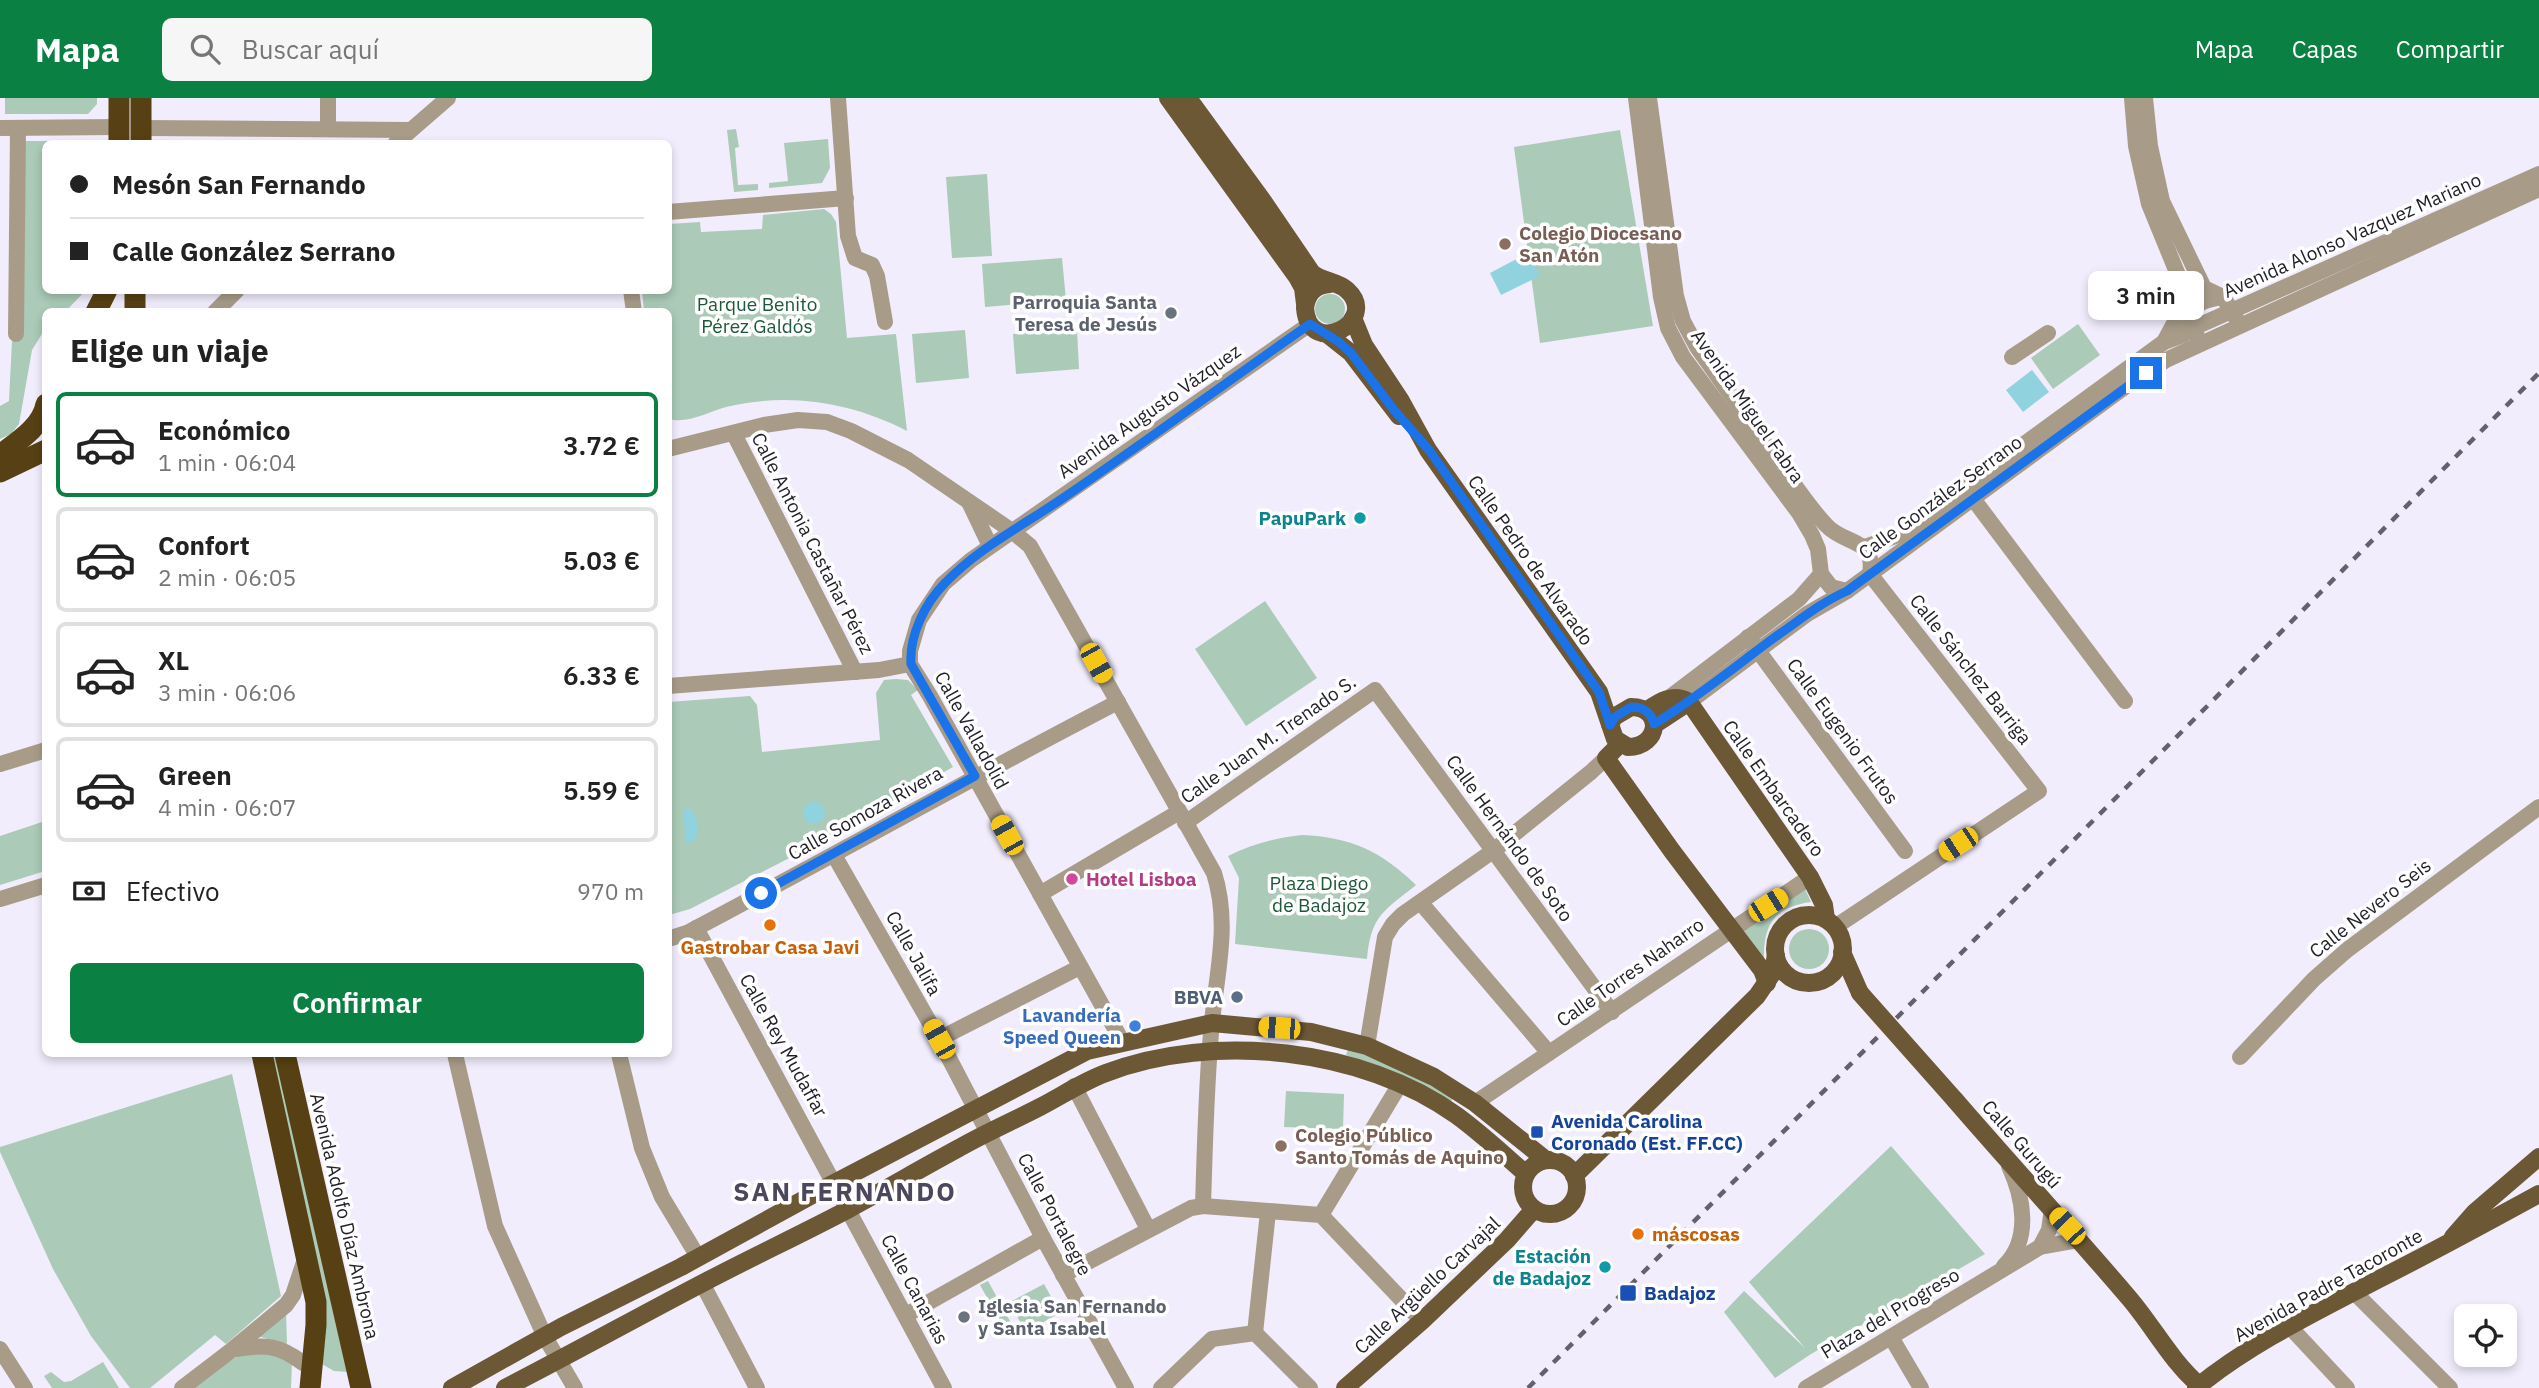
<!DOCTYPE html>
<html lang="es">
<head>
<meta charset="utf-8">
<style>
  :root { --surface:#fff; --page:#f6f6f6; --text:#222; --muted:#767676; --line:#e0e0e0; --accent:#0b8043 }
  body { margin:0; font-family:"IBM Plex Sans",sans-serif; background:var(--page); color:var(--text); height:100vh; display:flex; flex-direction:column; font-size:26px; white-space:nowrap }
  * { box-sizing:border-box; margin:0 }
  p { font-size:23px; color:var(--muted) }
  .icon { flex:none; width:38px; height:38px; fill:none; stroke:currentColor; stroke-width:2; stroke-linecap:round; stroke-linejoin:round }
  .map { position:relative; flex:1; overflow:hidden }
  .side { position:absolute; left:42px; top:210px; width:630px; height:749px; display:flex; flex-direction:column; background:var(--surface); border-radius:10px; box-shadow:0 4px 10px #0003 }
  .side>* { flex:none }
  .hud { position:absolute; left:42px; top:42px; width:630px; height:154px; border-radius:10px; box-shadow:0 4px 10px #0003; display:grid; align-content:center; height:154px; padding:0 28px; background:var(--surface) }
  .tools { position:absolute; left:2454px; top:1206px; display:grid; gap:14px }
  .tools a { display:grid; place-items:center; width:63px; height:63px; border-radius:10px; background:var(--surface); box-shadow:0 4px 10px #0003; font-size:35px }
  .end { position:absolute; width:32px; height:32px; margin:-16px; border:9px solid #1a73e8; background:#fff; box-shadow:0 0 0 4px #fff }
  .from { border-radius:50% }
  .bubble { position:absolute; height:49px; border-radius:10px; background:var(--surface); box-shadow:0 4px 10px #0003; font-size:23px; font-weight:600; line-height:49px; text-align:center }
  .car { position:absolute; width:21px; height:42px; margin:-21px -10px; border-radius:9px; box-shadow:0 0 5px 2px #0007; background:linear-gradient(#f5c518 24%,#345 0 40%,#f5c518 0 76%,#345 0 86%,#f5c518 0) }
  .hud b { display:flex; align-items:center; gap:24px; height:66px; font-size:26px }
  .hud b+b { border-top:2px solid var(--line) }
  .hud i { width:18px; height:18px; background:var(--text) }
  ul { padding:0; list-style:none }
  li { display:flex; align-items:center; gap:21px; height:105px; margin:0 14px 10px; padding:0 14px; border:4px solid var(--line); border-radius:10px }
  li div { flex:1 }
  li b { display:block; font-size:26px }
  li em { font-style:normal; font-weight:600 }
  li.selected { border-color:var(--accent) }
  li>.icon { width:63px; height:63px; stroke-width:1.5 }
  h2 { padding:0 28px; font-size:32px; line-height:84px }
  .pay { display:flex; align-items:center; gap:18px; height:77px; padding:0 28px; font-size:26px }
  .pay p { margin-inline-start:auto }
  .cta { display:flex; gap:14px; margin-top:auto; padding:14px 28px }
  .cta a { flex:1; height:80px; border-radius:10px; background:var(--accent); color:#fff; font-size:28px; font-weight:600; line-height:80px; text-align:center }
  header { display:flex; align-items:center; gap:42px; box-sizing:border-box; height:98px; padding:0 35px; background:var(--accent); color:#fff }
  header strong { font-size:33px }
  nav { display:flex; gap:38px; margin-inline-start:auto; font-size:24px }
  .search { width:490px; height:63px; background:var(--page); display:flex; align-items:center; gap:18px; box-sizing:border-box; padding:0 24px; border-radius:10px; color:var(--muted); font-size:26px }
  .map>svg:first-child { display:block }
  .green { fill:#abcab7 }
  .water { fill:#91d2df }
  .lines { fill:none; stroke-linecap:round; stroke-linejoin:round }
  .minor { stroke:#a89c89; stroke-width:16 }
  .major { stroke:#6d5835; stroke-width:18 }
  .highway { stroke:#574013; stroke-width:21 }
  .rail { stroke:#64616d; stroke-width:4.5; stroke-dasharray:9 9; stroke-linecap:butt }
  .major-bridge { stroke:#6d5835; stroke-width:18 }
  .route { stroke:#1a73e8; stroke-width:9 }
  .education-dot { fill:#8d6e63; stroke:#fff; stroke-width:2.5 }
  .worship-dot { fill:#6b7280; stroke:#fff; stroke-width:2.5 }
  .culture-dot { fill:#0f9aa8; stroke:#fff; stroke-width:2.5 }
  .hotel-dot { fill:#d1479c; stroke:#fff; stroke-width:2.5 }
  .food-dot { fill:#e8710a; stroke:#fff; stroke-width:2.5 }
  .service-dot { fill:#5c6f8a; stroke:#fff; stroke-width:2.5 }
  .shop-dot { fill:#3f7fe0; stroke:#fff; stroke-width:2.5 }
  .transit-dot { fill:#1a4fb4; stroke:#fff; stroke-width:2.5 }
  .labels { text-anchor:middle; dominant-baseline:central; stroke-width:7; stroke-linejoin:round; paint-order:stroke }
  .education-label { font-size:19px; font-weight:bold; fill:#785e54; stroke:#fff; text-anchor:start }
  .street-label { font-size:19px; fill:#211f28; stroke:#fff }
  .worship-label { font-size:19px; font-weight:bold; fill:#5b616d; stroke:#fff; text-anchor:end }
  .park-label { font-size:19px; fill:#1c583b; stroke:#fff }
  .culture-label { font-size:19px; font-weight:bold; fill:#0d838f; stroke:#fff; text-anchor:end }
  .hotel-label { font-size:19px; font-weight:bold; fill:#b23c85; stroke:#fff; text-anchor:start }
  .food-label { font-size:19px; font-weight:bold; fill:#c56008; stroke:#fff }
  .service-label { font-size:19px; font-weight:bold; fill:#4e5e75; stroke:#fff; text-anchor:end }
  .shop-label { font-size:19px; font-weight:bold; fill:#366cbe; stroke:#fff; text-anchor:end }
  .transit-label { font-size:19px; font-weight:bold; fill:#164399; stroke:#fff; text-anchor:start }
  .district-label { font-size:26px; font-weight:bold; letter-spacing:2px; fill:#4d475d; stroke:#fff }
</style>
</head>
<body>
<header>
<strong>Mapa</strong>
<div class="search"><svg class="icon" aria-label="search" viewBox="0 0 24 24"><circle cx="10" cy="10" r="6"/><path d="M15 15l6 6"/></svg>Buscar aquí</div>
<nav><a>Mapa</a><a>Capas</a><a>Compartir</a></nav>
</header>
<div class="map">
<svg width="2539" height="1290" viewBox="0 0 2539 1290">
  <rect width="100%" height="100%" fill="#f1edfd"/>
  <!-- green -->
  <g class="green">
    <polygon points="5,0 97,0 97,6 88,16 5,16"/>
    <polygon points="736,31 739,49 735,50 738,87 758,86 758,92 734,94 727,32"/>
    <polygon points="1620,32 1653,228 1540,245 1514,49"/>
    <polygon points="828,41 830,70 822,85 769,90 769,85 788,83 784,45"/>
    <polygon points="22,43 86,43 90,45 46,46 46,192 85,193 66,213 46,214 45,231 32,252 19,326 11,336 0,341 0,308 9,303"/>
    <polygon points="987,76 992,158 952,160 946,79"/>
    <path d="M824 111 831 116 836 124 847 240 896 236 907 333C851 304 788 294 726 309 708 314 688 326 669 321L668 214 644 213 642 193 668 192 669 126 700 124 701 134 762 131 763 117Z"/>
    <polygon points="1062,160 1066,202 985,209 982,166"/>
    <circle cx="1330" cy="211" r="15"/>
    <polygon points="2078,226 2100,257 2053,291 2031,260"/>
    <polygon points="965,232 969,280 916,285 912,236"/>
    <polygon points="1077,232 1079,271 1016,276 1013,236"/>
    <polygon points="1265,503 1317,580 1246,628 1195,551"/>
    <polygon points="896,581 908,582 918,592 911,597 953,669 811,749 690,811 669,817 669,604 750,598 757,607 762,654 880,642 876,595 884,582"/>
    <polygon points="45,723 45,773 0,787 0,738"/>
    <path d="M1302 737C1351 739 1381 753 1416 787 1384 813 1371 817 1367 861L1235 846 1239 780 1228 758C1253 746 1275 740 1302 737Z"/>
    <path d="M1805 791 1811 804C1775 809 1763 826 1764 862L1742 831Z"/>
    <circle cx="1809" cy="851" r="20"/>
    <path d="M1348 951C1385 963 1419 980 1453 1000L1450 1005 1403 979 1346 957Z"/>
    <polygon points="270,956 278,956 349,1274 334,1273 320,1265"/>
    <polygon points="232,976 281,1198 226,1246 215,1237 150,1290 130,1290 91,1238 53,1171 0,1054 0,1049"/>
    <polygon points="1286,993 1344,996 1343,1031 1284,1029"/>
    <polygon points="1891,1048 1985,1156 1811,1256 1775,1280 1724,1214 1744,1193 1805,1250 1749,1184"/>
    <polygon points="988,1183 1017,1236 1010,1240 980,1187"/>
    <polygon points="1044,1186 1060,1215 1025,1234 1010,1204"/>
    <polygon points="286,1215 287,1246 257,1238"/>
    <path d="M258 1252 292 1264 291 1290H194C214 1275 233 1255 258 1252Z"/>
    <polygon points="103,1264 119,1290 52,1290 44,1278 51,1274 64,1284 71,1283"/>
  </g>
  <!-- water -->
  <g class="water">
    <polygon points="1528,155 1540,178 1501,197 1490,175"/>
    <polygon points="2032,272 2049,294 2023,314 2006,292"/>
    <circle cx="814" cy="715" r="11"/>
    <path d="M690 710C699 721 701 731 694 744L686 745 683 711Z"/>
  </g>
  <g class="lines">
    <!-- minor -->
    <g class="minor">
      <polyline points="328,0 328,31"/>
      <polyline points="838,0 848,138 855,160 872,167 877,178 885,224"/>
      <polyline points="1636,0 1661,199 1668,230 1683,259 1799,415 1812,437 1818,451 1821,476 1831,489 1847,493"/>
      <path d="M1649 0 1676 198 1683 223 1697 249C1723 285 1748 322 1774 358 1791 381 1806 406 1826 427 1845 448 1876 439 1870 476L2039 693 1835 829"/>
      <polyline points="2132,0 2136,48 2149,106 2185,194 2191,231 2197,238"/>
      <polyline points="2145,0 2150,48 2162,103 2204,190 2223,199 2236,220"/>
      <polyline points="0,30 119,29"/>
      <polyline points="141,30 410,32"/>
      <polyline points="395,46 448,0"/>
      <polyline points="668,114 846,100"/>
      <polyline points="631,192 634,214"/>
      <polyline points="215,214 237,192"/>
      <path d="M2189 219C2198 203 2205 202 2223 199"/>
      <polyline points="16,236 18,30"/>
      <polyline points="2164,244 2178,218 2183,198"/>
      <polyline points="2012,259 2048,235"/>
      <polyline points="734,336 855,574"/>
      <path d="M668 351 764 327 798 322 827 324 851 333 908 362 1012 433 1030 448 1214 775C1230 825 1217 873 1212 924 1206 985 1205 1047 1203 1108"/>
      <polyline points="1968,394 2125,603"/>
      <polyline points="969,404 990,448"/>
      <polyline points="1865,449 1901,436 2164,244 2183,237 2191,231 2539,76"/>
      <polyline points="1748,539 1905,753"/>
      <polyline points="668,588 879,572 910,566"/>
      <polyline points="1670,599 1799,501 1821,476"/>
      <polyline points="1689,604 1807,516 1847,493 2126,288 2166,262 2539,91"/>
      <polyline points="0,666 46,652"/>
      <polyline points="1185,725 1375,592 1612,914"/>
      <polyline points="834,757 939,941 1043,1140 1126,1290"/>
      <polyline points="1040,796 1179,714"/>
      <polyline points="0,801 46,787"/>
      <polyline points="1421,805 1549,955"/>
      <polyline points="696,830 944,1290"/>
      <path d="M668 841 687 835C831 759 973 679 1118 604"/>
      <polyline points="939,941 1080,869"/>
      <polyline points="1123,945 930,598 910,566 910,553 919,522 943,486 971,462 1310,226"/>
      <polyline points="1367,948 1385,839 1393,826 1403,816 1493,753 1591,674 1606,660"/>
      <polyline points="455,956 495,1128 545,1239 575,1290"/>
      <polyline points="619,956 642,1050 662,1099 698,1159"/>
      <polyline points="2240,959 2314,881 2347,852 2539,709"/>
      <polyline points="1074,988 1148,1131"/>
      <polyline points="1475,1005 1810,779"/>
      <polyline points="1321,1117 1400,986"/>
      <polyline points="2040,1149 2049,1132 2052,1111"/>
      <path d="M2004 1168C2032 1141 2023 1098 2009 1068"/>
      <polyline points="1063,1177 1191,1110 1203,1108 1321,1117 1422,1223"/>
      <polyline points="702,1185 757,1290"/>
      <polyline points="2354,1194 2450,1290"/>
      <polyline points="906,1217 1043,1140"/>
      <polyline points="2290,1229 2347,1290"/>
      <polyline points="1255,1235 1268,1114"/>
      <polyline points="1891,1239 1921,1290"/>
      <polyline points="0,1251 25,1290"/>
      <path d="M236 1251C265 1246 279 1247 303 1265"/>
      <polyline points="182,1290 233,1251 286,1207 293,1197 305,1161"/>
      <polyline points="1161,1290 1212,1241 1255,1235 1310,1290"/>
      <polyline points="1806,1290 2040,1149 2079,1142"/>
    </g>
    <!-- major -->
    <g class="major">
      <polyline points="1168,0 1297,179 1303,190 1305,206"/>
      <path d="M1188 0 1263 103 1312 175C1323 184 1337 183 1347 192 1381 223 1309 262 1305 210 1307 195 1315 187 1330 186"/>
      <path d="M1353 220 1364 247 1401 303 1428 352 1599 594 1615 641 1628 649C1660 649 1664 609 1631 609L1614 619 1610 627"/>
      <polyline points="1327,236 1351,255 1399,318"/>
      <path d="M1646 613C1660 603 1673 595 1689 604L1810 779 1824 807 1826 821"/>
      <polyline points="1654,627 1689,604"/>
      <polyline points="1620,646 1606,660 1672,753 1762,872 1767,885"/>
      <circle cx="1809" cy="851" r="34"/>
      <polyline points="1842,854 1860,895"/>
      <path d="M1955 1002C2012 1068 2072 1133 2129 1200 2153 1228 2171 1263 2199 1287"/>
      <circle cx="1550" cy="1089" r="27"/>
      <polyline points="1574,1078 1757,898 1772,876 1776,858"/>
      <polyline points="2453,1139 2475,1114 2539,1059"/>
      <polyline points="452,1290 561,1229 681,1169 823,1091 1087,953 1212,925 1311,934 1367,948 1434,979 1475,1005 1546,1062"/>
      <path d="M505 1290C571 1256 636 1220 701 1186 750 1160 800 1137 849 1111 886 1091 922 1070 959 1050 985 1035 1013 1023 1040 1009 1063 997 1082 984 1106 975 1213 934 1363 950 1456 1017 1481 1035 1503 1056 1526 1076"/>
      <polyline points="1345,1290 1422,1223 1507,1142 1534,1111"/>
      <path d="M2196 1290C2249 1246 2318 1213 2379 1181 2433 1154 2486 1125 2539 1096"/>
    </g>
    <!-- highway -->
    <g class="highway">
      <polyline points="119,0 119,46"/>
      <polyline points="141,0 141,46"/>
      <polyline points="135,192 135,214"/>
      <polyline points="96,214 107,192"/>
      <path d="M0 357C17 344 42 329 46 306"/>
      <polyline points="0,374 46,352"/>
      <polyline points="262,956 316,1204 316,1227 310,1290"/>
      <polyline points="285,956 361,1290"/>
    </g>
    <!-- rail -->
    <polyline class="rail" points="1528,1290 2539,275"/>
    <!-- major-bridge -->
    <polyline class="major-bridge" points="1860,895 1955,1002"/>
  </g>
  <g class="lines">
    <!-- route -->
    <path class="route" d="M761 795 975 678 911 566C909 538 925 505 945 485 979 449 1026 426 1066 398 1148 342 1228 283 1310 226L1339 244 1351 255 1394 312 1429 352 1599 594 1610 627 1615 619 1631 609C1644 609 1651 614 1654 626 1698 599 1737 567 1778 537 1801 521 1822 504 1847 493L2146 275"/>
  </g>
  <!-- markers -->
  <g class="education-dot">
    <circle cx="1505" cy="146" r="7"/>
    <circle cx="1281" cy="1048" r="7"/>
  </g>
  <g class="worship-dot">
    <circle cx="1171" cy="215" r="7"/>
    <circle cx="964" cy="1219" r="7"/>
  </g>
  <g class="culture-dot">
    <circle cx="1360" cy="420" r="7"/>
    <circle cx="1605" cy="1169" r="7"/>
  </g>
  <circle class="hotel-dot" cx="1072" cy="781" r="7"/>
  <g class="food-dot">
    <circle cx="770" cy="827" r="7"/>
    <circle cx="1638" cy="1136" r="7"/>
  </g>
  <circle class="service-dot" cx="1237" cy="899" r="7"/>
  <circle class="shop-dot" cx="1135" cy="928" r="7"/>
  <g class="transit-dot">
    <rect x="1530" y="1027" width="14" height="14" rx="3.5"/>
    <rect x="1619" y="1186" width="18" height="18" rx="3.5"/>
  </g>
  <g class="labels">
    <!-- education labels -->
    <g class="education-label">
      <text x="1519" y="135">Colegio Diocesano<tspan x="1519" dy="22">San Atón</tspan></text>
      <text x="1295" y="1037">Colegio Público<tspan x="1295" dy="22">Santo Tomás de Aquino</tspan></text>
    </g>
    <!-- street labels -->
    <g class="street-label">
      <text transform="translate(2352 137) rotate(-24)">Avenida Alonso Vazquez Mariano</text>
      <text transform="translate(1748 308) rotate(55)">Avenida Miguel Fabra</text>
      <text transform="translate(1149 313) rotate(-35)">Avenida Augusto Vázquez</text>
      <text transform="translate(1940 399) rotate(-36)">Calle González Serrano</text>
      <text transform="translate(813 445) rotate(63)">Calle Antonia Castañar Pérez</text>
      <text transform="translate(1531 462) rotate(55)">Calle Pedro de Alvarado</text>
      <text transform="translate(1971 571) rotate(52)">Calle Sánchez Barriga</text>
      <text transform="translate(972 632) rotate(61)">Calle Valladolid</text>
      <text transform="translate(1843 633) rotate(54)">Calle Eugenio Frutos</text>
      <text transform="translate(1268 641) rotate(-35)">Calle Juan M. Trenado S.</text>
      <text transform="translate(1774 690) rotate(55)">Calle Embarcadero</text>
      <text transform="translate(865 715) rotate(-29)">Calle Somoza Rivera</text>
      <text transform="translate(1510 740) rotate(54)">Calle Hernándo de Soto</text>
      <text transform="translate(2370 810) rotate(-38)">Calle Nevero Seis</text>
      <text transform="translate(914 855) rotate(61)">Calle Jalifa</text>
      <text transform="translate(1630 874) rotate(-35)">Calle Torres Naharro</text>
      <text transform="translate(784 947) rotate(61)">Calle Rey Mudaffar</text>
      <text transform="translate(2022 1046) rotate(49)">Calle Gurugú</text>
      <text transform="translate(1055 1116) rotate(62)">Calle Portalegre</text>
      <text transform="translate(345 1118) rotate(77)">Avenida Adolfo Díaz Ambrona</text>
      <text transform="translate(1427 1187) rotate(-43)">Calle Argüello Carvajal</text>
      <text transform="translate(2328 1187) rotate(-29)">Avenida Padre Tacoronte</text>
      <text transform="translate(915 1191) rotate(62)">Calle Canarias</text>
      <text transform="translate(1890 1215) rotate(-31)">Plaza del Progreso</text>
    </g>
    <!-- worship labels -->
    <g class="worship-label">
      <text x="1157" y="204">Parroquia Santa<tspan x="1157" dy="22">Teresa de Jesús</tspan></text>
      <text x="978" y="1208" text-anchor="start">Iglesia San Fernando<tspan x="978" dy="22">y Santa Isabel</tspan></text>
    </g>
    <!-- park labels -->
    <g class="park-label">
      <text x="757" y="206">Parque Benito<tspan x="757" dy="22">Pérez Galdós</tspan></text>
      <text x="1319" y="785">Plaza Diego<tspan x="1319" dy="22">de Badajoz</tspan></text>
    </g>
    <!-- culture labels -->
    <g class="culture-label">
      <text x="1346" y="420">PapuPark</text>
      <text x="1591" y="1158">Estación<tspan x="1591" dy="22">de Badajoz</tspan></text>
    </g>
    <!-- hotel labels -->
    <g class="hotel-label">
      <text x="1086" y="781">Hotel Lisboa</text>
    </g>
    <!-- food labels -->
    <g class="food-label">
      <text x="770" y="849">Gastrobar Casa Javi</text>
      <text x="1652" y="1136" text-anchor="start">máscosas</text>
    </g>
    <!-- service labels -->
    <g class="service-label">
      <text x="1223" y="899">BBVA</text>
    </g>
    <!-- shop labels -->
    <g class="shop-label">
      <text x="1121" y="917">Lavandería<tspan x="1121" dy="22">Speed Queen</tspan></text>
    </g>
    <!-- transit labels -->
    <g class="transit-label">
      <text x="1551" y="1023">Avenida Carolina<tspan x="1551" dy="22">Coronado (Est. FF.CC)</tspan></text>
      <text x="1644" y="1195">Badajoz</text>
    </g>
    <!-- district labels -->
    <g class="district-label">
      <text x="845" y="1093">SAN FERNANDO</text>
    </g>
  </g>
</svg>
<div class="tools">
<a><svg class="icon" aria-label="locate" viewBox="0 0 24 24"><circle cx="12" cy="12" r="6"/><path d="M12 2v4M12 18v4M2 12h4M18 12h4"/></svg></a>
</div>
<i class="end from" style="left:761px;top:795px"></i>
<i class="end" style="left:2146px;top:275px"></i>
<div class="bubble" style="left:2088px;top:173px;width:116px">3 min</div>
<i class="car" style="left:1096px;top:565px;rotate:151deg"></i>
<i class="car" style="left:1007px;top:737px;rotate:331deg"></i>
<i class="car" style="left:1958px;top:746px;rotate:237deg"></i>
<i class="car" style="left:1768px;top:807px;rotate:58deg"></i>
<i class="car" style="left:1279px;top:930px;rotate:274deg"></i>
<i class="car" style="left:939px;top:941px;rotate:331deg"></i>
<i class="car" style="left:2067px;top:1128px;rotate:317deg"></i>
<div class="hud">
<b><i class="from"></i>Mesón San Fernando</b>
<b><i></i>Calle González Serrano</b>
</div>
<section class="side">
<h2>Elige un viaje</h2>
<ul>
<li class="selected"><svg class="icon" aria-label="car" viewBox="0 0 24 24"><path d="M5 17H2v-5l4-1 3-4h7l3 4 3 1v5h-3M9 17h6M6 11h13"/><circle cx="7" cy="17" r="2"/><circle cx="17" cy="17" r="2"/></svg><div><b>Económico</b><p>1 min · 06:04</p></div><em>3.72 €</em></li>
<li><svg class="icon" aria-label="car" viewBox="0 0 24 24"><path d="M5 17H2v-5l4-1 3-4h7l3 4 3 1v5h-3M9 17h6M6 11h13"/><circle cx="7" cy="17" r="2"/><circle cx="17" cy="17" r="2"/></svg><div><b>Confort</b><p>2 min · 06:05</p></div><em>5.03 €</em></li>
<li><svg class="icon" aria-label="car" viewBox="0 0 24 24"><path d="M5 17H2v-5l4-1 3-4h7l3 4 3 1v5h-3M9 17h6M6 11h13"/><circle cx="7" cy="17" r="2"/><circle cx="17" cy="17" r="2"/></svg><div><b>XL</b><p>3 min · 06:06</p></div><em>6.33 €</em></li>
<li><svg class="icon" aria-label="car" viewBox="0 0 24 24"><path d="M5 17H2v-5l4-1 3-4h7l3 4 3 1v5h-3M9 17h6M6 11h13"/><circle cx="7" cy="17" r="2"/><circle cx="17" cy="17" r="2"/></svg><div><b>Green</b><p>4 min · 06:07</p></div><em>5.59 €</em></li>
</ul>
<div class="pay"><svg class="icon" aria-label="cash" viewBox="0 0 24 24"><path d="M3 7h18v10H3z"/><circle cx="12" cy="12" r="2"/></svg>Efectivo<p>970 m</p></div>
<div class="cta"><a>Confirmar</a></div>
</section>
</div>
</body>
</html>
